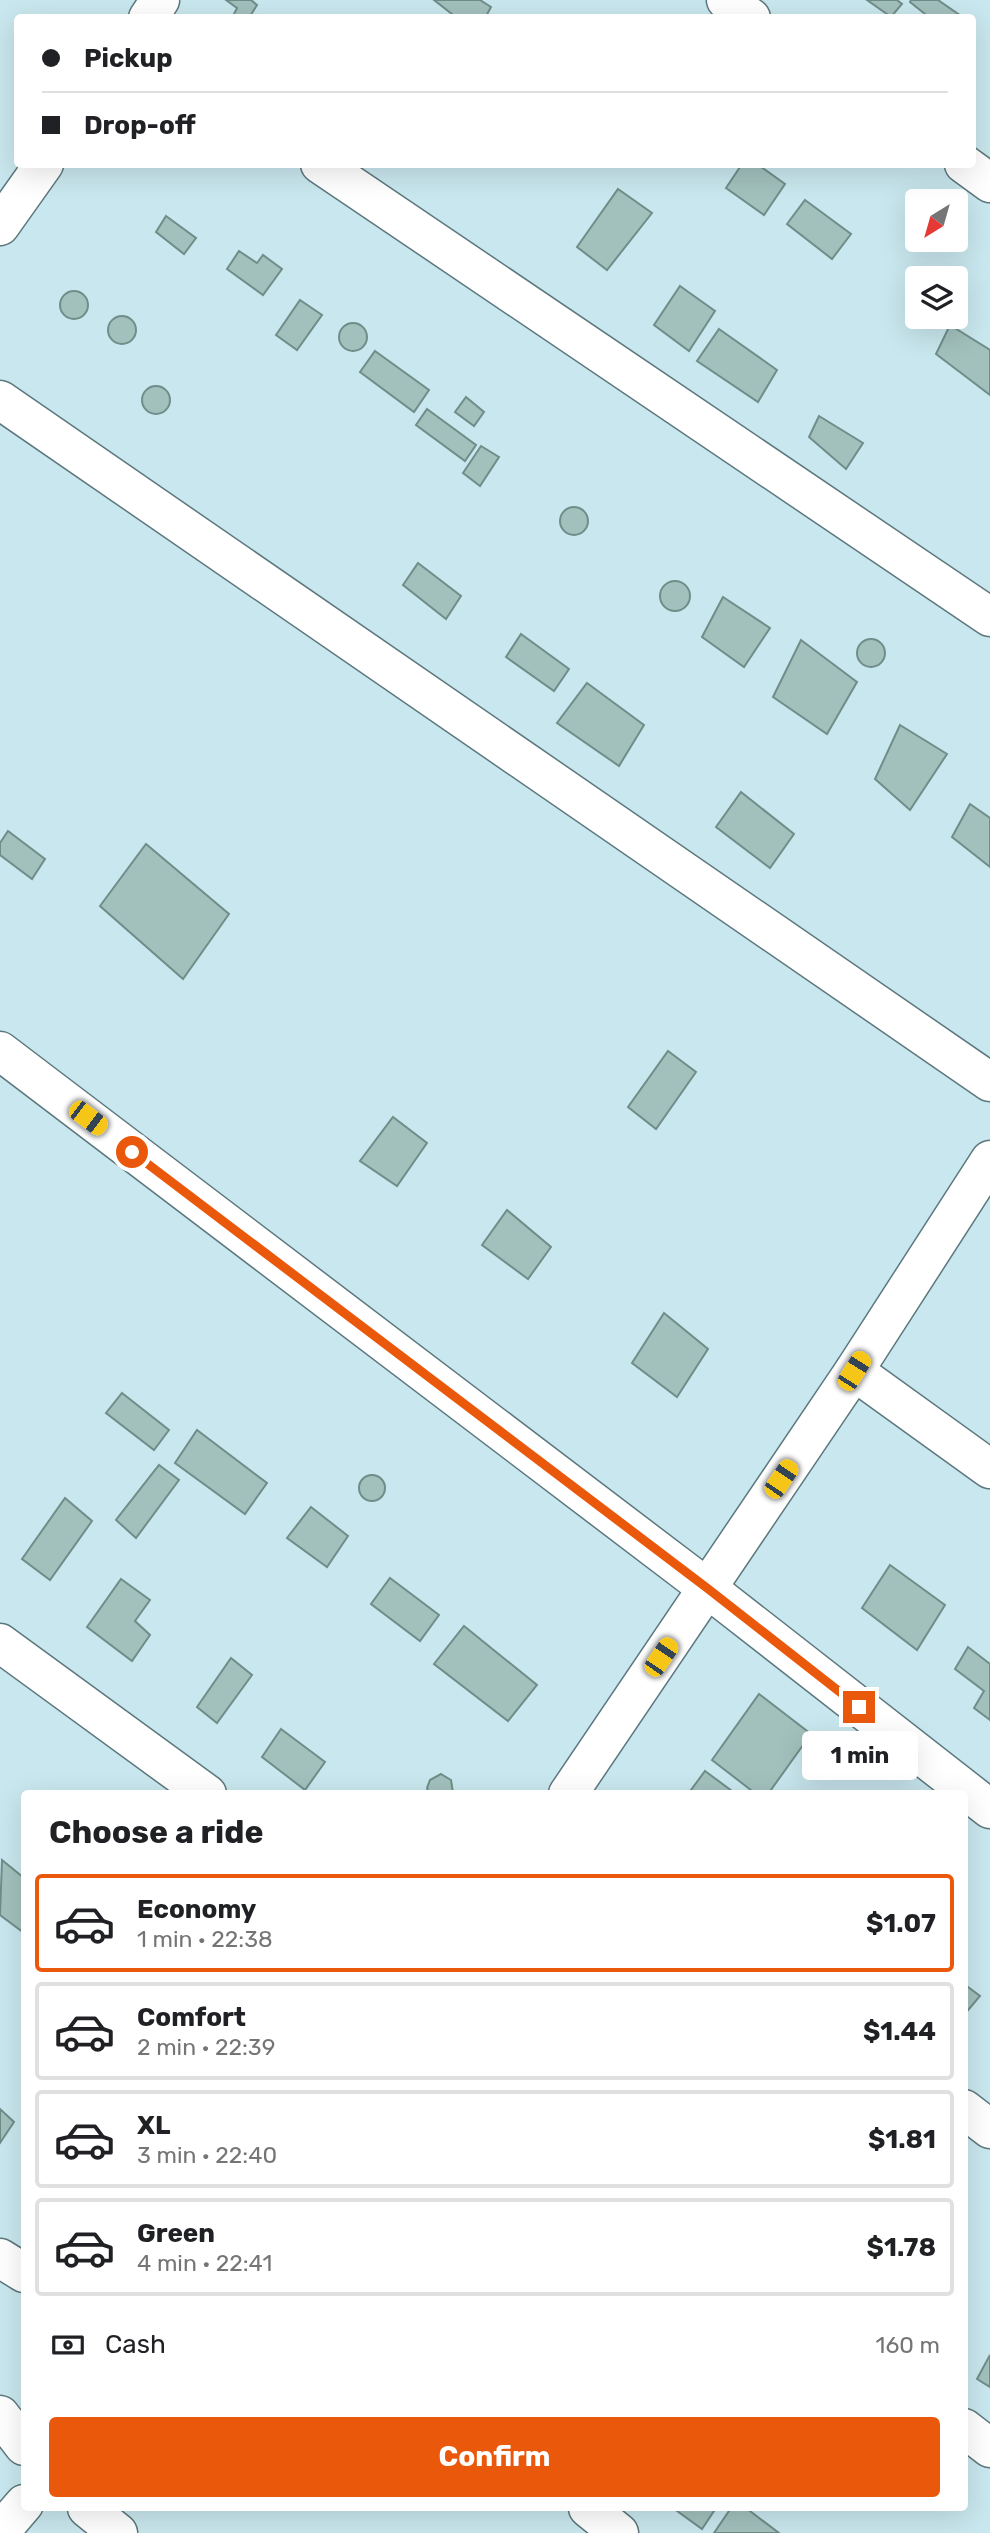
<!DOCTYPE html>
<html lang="en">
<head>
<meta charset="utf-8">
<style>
  :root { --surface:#fff; --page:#f6f6f6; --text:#202124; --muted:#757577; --line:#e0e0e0; --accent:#ea580c }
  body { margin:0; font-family:Rubik,sans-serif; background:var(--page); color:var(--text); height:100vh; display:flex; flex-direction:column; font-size:26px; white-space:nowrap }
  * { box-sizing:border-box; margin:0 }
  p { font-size:23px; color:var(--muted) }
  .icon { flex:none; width:38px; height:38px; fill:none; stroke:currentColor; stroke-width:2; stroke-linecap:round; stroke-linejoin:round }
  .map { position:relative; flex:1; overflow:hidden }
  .side { position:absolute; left:21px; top:1790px; width:947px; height:721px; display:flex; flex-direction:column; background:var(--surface); border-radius:7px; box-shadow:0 7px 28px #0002 }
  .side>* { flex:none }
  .top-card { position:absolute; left:14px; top:14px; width:962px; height:154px; border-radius:7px; box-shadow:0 7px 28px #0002; display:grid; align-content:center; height:154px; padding:0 28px; background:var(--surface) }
  .needle { width:46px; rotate:217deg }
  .controls { position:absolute; left:905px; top:189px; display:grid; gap:14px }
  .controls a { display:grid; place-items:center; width:63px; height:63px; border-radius:7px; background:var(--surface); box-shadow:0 7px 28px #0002; font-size:35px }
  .end { position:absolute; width:32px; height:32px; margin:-16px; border:9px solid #ea580c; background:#fff; box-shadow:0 0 0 4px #fff }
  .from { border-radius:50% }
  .bubble { position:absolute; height:49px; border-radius:7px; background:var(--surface); box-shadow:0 7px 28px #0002; font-size:23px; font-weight:700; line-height:49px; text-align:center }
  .car { position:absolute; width:21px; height:42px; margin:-21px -10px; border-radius:9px; box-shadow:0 0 5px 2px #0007; background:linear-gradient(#f5c518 24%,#345 0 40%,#f5c518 0 76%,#345 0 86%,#f5c518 0) }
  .top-card b { display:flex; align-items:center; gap:24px; height:66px; font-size:26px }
  .top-card b+b { border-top:2px solid var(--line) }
  .top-card i { width:18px; height:18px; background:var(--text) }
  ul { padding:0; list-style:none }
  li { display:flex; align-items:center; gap:21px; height:98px; margin:0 14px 10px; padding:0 14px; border:4px solid var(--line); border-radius:7px }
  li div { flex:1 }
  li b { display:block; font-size:26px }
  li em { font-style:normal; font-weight:700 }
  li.on { border-color:var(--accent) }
  li>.icon { width:63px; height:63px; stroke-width:1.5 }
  h2 { padding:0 28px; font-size:32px; line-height:84px }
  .pay { display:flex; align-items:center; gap:18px; height:77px; padding:0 28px; font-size:26px }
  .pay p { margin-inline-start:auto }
  .button { display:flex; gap:14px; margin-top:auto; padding:14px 28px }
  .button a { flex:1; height:80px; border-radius:7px; background:var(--accent); color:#fff; font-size:28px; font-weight:700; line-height:80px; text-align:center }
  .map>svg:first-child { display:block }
  .building { fill:#a2c0bc; stroke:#708d89; stroke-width:2 }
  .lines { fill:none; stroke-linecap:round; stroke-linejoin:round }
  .minor-casing { stroke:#5c777d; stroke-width:41 }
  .minor { stroke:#fff; stroke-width:38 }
  .route { stroke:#ea580c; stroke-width:9 }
</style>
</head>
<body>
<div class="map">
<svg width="990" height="2533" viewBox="0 0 990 2533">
  <rect width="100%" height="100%" fill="#c9e7ee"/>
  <!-- building -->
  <g class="building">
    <polygon points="226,0 251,0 257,5 249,18 238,18 234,14 237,8"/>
    <polygon points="434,0 480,0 491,7 485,18 457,18"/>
    <polygon points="867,0 897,0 902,4 891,17"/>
    <polygon points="911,0 938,0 961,16 930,18 910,2"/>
    <polygon points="742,164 757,164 785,184 764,215 726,188"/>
    <polygon points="618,189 652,213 607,270 577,247"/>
    <polygon points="805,200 851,234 832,259 787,224"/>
    <polygon points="166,216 196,238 184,254 156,232"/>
    <polygon points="239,251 257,263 263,255 282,269 263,295 227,269"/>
    <polygon points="680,286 715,311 689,351 654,325"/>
    <circle cx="74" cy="305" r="14"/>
    <polygon points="300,300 322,315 297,350 276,335"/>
    <circle cx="122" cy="330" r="14"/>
    <circle cx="353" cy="337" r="14"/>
    <polygon points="950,325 990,350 990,395 936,354"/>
    <polygon points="719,329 777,370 758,402 697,361"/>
    <polygon points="375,351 429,390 414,412 360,372"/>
    <circle cx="156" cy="400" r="14"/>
    <polygon points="466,397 484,412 474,426 455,412"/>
    <polygon points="427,409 476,445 465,461 416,425"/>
    <polygon points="819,416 863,443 846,469 809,437"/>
    <polygon points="481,446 499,457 480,486 463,473"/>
    <circle cx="574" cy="521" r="14"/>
    <polygon points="418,563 461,596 446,619 403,585"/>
    <circle cx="675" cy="596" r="15"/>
    <polygon points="723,597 770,628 744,667 702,637"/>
    <polygon points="521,634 569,669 554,691 506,657"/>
    <circle cx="871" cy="653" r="14"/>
    <polygon points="801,640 857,682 827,734 773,697"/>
    <polygon points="587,683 644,725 619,766 557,723"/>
    <polygon points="900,725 947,754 910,810 875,779"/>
    <polygon points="741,792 794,834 770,868 716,827"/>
    <polygon points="970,804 990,818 990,867 952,837"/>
    <polygon points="8,831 45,859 32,879 0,855 0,843"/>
    <polygon points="146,844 229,914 183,979 100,906"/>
    <polygon points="668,1051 696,1072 656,1129 628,1107"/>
    <polygon points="393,1117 427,1143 397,1186 360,1161"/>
    <polygon points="507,1210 551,1247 528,1279 482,1245"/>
    <polygon points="664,1313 708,1349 677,1397 632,1363"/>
    <polygon points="122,1393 169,1430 154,1450 106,1413"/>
    <polygon points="197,1430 267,1483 245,1514 175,1463"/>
    <polygon points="159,1465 179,1480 136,1538 116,1520"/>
    <circle cx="372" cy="1488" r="13"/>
    <polygon points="65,1498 92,1521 50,1580 22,1559"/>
    <polygon points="311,1507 348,1536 327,1567 287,1538"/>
    <polygon points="890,1565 945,1605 917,1650 862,1608"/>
    <polygon points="390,1578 439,1615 420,1641 371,1604"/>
    <polygon points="121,1579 150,1600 135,1621 150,1635 132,1661 87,1627"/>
    <polygon points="464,1626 537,1685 508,1721 434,1664"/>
    <polygon points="968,1647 990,1664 990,1720 974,1708 984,1691 955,1669"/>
    <polygon points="231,1658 252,1675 217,1723 197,1707"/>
    <polygon points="759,1694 811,1734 768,1794 756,1794 712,1760"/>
    <polygon points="281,1729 325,1762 305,1790 262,1757"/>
    <polygon points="705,1771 736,1794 688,1794"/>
    <polygon points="441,1774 451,1780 453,1793 429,1794 427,1788 430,1780"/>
    <polygon points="2,1860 24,1878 24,1933 0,1915"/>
    <polygon points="964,1984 980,1996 964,2015"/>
    <polygon points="0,2109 14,2122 0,2143"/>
    <polygon points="990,2355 990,2387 977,2379"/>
    <polygon points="673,2508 716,2508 702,2529"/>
    <polygon points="731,2508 746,2508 779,2533 714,2533"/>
  </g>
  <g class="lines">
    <defs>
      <g id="minor">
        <polyline points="726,0 751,18"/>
        <polyline points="148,18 160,0"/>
        <polyline points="320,164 990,617"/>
        <polyline points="964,164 990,183"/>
        <polyline points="0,226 44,164"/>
        <polyline points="0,400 990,1082"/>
        <polyline points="0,1051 707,1588 990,1809"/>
        <polyline points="854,1371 990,1469"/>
        <polyline points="0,1643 207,1794"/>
        <polyline points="568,1794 854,1371 990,1160"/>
        <polyline points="964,2109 990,2129"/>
        <polyline points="0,2258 24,2273"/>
        <polyline points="0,2415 24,2446"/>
        <polyline points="964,2428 990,2448"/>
        <polyline points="87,2508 118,2533"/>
        <polyline points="588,2508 619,2533"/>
        <polyline points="0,2532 24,2504"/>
      </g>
    </defs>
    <!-- minor casing -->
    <use href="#minor" class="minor-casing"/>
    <!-- minor -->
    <use href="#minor" class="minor"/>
  </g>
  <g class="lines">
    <!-- route -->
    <polyline class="route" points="132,1152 707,1588 859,1707"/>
  </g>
</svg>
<div class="controls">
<a><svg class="needle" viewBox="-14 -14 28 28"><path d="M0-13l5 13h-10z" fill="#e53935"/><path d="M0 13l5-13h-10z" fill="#757577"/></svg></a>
<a><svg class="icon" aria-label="layers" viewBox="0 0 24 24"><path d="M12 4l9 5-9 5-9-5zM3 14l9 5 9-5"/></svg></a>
</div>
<i class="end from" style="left:132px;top:1152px"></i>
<i class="end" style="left:859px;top:1707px"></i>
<div class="bubble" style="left:802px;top:1731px;width:116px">1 min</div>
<i class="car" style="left:88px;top:1118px;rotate:127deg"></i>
<i class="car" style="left:854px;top:1371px;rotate:32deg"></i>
<i class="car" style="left:781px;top:1479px;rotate:34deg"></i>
<i class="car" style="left:661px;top:1657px;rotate:34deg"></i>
<div class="top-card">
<b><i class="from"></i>Pickup</b>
<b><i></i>Drop-off</b>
</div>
<section class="side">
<h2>Choose a ride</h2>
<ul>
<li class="on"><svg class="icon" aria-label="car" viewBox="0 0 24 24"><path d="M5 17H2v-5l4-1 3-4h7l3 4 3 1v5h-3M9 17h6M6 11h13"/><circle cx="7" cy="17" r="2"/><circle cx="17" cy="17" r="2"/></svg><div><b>Economy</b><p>1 min · 22:38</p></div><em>$1.07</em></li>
<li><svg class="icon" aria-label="car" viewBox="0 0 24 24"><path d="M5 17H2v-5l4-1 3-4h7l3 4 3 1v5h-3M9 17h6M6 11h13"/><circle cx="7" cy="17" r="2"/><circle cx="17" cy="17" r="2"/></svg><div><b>Comfort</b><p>2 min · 22:39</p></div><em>$1.44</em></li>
<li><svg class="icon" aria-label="car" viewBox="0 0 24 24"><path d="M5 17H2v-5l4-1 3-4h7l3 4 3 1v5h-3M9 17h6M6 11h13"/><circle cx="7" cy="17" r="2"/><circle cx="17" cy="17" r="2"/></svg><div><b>XL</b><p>3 min · 22:40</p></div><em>$1.81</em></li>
<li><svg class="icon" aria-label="car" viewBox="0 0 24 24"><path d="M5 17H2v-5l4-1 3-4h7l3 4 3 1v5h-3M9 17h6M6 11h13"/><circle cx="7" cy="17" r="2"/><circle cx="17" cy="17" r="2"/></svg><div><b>Green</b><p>4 min · 22:41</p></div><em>$1.78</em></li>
</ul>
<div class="pay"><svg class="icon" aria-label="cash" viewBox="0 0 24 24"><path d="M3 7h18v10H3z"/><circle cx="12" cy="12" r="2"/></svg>Cash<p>160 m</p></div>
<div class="button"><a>Confirm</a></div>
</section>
</div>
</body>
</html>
